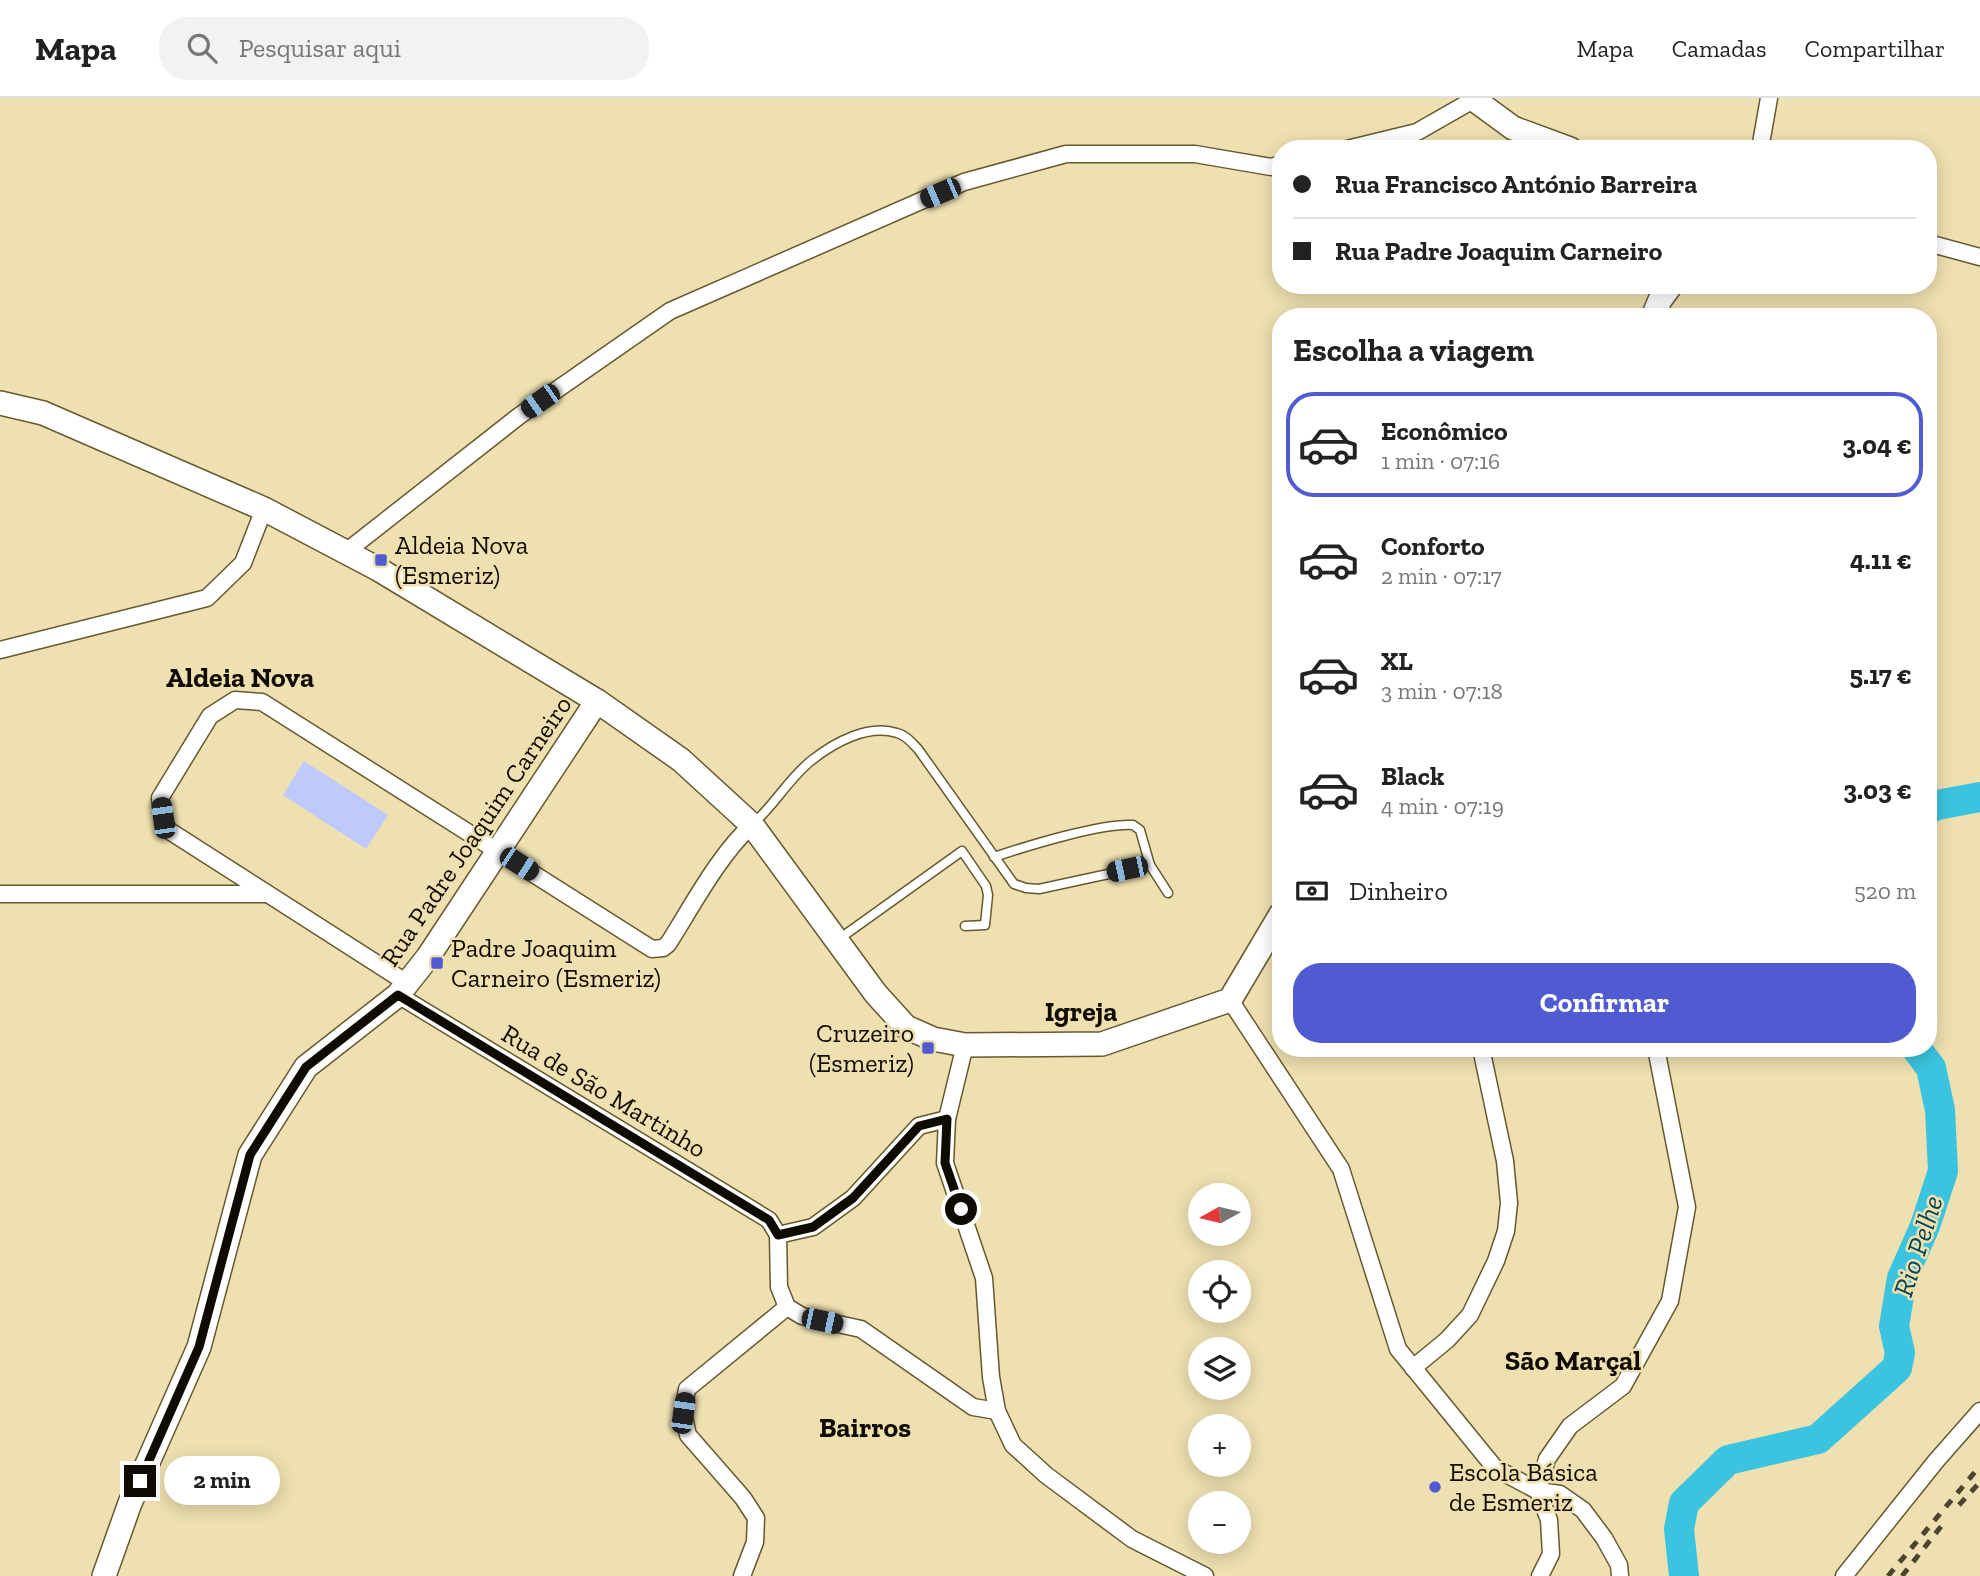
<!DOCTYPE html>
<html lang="pt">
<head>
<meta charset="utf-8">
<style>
  :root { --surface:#fff; --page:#f2f2f2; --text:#222; --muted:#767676; --line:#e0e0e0; --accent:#505bd1 }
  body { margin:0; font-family:"Zilla Slab",serif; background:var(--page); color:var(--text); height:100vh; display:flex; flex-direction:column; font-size:26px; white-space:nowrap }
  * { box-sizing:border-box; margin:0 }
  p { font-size:23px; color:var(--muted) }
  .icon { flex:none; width:38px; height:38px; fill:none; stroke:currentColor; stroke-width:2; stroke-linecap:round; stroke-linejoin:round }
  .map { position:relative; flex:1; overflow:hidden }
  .details { position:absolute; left:1272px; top:210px; width:665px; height:749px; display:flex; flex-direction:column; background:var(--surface); border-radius:28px; box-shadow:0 4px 18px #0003 }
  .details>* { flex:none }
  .top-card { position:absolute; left:1272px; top:42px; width:665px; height:154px; border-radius:28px; box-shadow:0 4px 18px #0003; display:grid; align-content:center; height:154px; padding:0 21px; background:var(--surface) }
  .needle { width:46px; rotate:262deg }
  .fabs { position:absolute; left:1188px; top:1085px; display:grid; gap:14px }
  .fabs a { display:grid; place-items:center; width:63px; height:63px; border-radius:50%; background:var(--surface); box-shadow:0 4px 18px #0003; font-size:35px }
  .end { position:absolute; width:32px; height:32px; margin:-16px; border:9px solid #100b00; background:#fff; box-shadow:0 0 0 4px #fff }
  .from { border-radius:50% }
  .bubble { position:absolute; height:49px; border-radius:24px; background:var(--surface); box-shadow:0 4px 18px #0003; font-size:23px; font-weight:700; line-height:49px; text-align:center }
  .car { position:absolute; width:21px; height:42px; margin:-21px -10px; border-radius:9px; box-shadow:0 0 5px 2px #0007; background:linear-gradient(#222 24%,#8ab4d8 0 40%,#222 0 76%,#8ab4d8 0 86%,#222 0) }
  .top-card b { display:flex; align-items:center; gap:24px; height:66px; font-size:26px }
  .top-card b+b { border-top:2px solid var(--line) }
  .top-card i { width:18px; height:18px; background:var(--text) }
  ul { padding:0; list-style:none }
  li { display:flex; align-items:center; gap:21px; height:105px; margin:0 14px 10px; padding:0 7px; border:4px solid transparent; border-radius:28px }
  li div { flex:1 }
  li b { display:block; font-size:26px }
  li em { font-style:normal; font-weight:700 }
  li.selected { border-color:var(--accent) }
  li>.icon { width:63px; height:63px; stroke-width:1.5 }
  h2 { padding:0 21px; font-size:32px; line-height:84px }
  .pay { display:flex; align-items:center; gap:18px; height:77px; padding:0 21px; font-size:26px }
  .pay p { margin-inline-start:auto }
  .cta { display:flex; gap:14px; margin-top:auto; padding:14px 21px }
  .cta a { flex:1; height:80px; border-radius:28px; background:var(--accent); color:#fff; font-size:28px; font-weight:700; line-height:80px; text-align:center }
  header { display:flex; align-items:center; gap:42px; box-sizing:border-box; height:98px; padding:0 35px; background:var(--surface); border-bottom:2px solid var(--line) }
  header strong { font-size:33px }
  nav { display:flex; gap:38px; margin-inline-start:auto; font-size:24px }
  .search { width:490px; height:63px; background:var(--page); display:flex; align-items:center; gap:18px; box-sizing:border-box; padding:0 24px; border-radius:28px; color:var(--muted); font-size:26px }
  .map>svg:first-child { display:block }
  .green { fill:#becafc }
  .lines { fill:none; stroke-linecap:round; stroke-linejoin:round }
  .river { stroke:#3bc4df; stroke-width:30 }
  .lane-casing { stroke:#65592d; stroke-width:11 }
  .street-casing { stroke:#65592d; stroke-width:19 }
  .secondary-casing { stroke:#65592d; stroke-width:26 }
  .lane { stroke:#fff; stroke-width:8 }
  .street { stroke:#fff; stroke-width:16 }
  .secondary { stroke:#fff; stroke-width:23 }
  .rail { stroke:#4b442f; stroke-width:5; stroke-dasharray:9 9; stroke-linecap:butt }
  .route { stroke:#100b00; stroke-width:9 }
  .poi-dot { fill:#505bd1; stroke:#eee0b0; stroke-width:2.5 }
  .labels { text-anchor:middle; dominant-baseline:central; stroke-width:5; stroke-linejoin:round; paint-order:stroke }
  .poi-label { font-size:26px; fill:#100b00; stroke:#eee0b0; text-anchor:start }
  .street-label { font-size:26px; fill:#100b00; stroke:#eee0b0 }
  .neighbourhood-label { font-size:28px; font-weight:bold; fill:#100b00; stroke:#eee0b0 }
  .water-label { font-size:28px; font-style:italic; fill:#094551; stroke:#eee0b0 }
</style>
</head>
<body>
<header>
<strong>Mapa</strong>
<div class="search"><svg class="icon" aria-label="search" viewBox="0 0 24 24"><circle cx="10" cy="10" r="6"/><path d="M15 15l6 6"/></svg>Pesquisar aqui</div>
<nav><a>Mapa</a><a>Camadas</a><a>Compartilhar</a></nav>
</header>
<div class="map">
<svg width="1980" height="1478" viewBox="0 0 1980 1478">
  <rect width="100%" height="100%" fill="#eee0b0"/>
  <!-- green -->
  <polygon class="green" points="304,663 388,717 366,751 283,697"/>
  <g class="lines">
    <!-- river -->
    <g class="river">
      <polyline points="1928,711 1937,707 1980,699"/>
      <polyline points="1684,1478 1679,1431 1684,1405 1728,1362 1818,1341 1897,1270 1900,1255 1894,1228 1902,1180 1925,1128 1943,1073 1940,1012 1931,970 1916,950"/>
    </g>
    <defs>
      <g id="lane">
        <path d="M754 725C775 706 790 679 812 662 835 644 868 626 897 635 906 637 912 645 918 651L1014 786 1026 790 1039 791 1150 767"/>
        <path d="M994 759C1027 748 1101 725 1133 727L1140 732 1150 767 1168 795"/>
        <polyline points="839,841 962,753 986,788 988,797 985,827 965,828"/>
      </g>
      <g id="street">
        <polyline points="1347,51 1417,34 1473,2"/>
        <polyline points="1760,51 1769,0"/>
        <polyline points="1928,145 1980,159"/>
        <polyline points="347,453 519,318 670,213 964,84 1066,56 1195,56 1271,69 1281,66"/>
        <polyline points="0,552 207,500 243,465 264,411"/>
        <polyline points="0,796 266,796"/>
        <path d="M407 885 168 732 163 720 160 700 210 618 235 602 262 604 652 851 663 850 668 846C691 810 720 755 752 727"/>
        <polyline points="398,897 769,1122 778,1137 779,1189 787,1209 802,1218 861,1231 973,1309 997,1313"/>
        <polyline points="1230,902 1341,1071 1398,1251 1495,1370 1538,1393 1560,1396 1583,1412 1604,1440 1619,1467 1620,1478"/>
        <polyline points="965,947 947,1021 945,1065 984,1180 991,1279 997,1313 1013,1347 1046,1377 1132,1441 1205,1478"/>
        <polyline points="778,1137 813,1129 853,1100 919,1028 947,1021"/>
        <polyline points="1413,1270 1447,1242 1470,1217 1496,1163 1506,1133 1509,1105 1505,1063 1481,950"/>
        <polyline points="1538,1393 1547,1361 1570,1328 1623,1288 1670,1203 1687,1109 1656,950"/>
        <polyline points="1538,1393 1549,1422 1551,1456 1540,1478"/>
        <polyline points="742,1478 755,1444 756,1420 743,1400 688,1337 683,1315 687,1291 787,1209"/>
        <polyline points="1844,1478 1936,1363 1980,1313"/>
      </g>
      <g id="secondary">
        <polyline points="1472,0 1513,30 1570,51"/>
        <polyline points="1653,219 1660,202 1671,187"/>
        <polyline points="0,305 43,315 264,411 378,471 597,603 681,662 752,727 876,896 906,929 933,941 965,947 1102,946 1230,902 1281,816"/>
        <polyline points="104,1478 130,1405 199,1249 250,1057 306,969 398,897 428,859 597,603"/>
      </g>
    </defs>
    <!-- lane casing -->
    <use href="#lane" class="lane-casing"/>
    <!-- street casing -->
    <use href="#street" class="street-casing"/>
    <!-- secondary casing -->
    <use href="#secondary" class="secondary-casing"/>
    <!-- lane -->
    <use href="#lane" class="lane"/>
    <!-- street -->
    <use href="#street" class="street"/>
    <!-- secondary -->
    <use href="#secondary" class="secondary"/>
    <!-- rail -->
    <g class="rail">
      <polyline points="1959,1407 1980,1384"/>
      <polyline points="1888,1478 1980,1368"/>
      <polyline points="1902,1478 1943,1426"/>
    </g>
  </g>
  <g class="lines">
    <!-- route -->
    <polyline class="route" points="140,1383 199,1249 250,1057 306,969 398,897 769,1122 778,1137 813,1129 853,1100 919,1028 947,1021 945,1065 961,1111"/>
  </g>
  <!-- markers -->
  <g class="poi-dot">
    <rect x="374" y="455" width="14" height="14" rx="3.5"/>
    <rect x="430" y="858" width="14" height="14" rx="3.5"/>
    <rect x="921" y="943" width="14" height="14" rx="3.5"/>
    <circle cx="1435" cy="1389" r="7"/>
  </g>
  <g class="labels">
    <!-- poi labels -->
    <g class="poi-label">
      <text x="395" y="447">Aldeia Nova<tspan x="395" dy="30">(Esmeriz)</tspan></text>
      <text x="451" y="850">Padre Joaquim<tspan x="451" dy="30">Carneiro (Esmeriz)</tspan></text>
      <text x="914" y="935" text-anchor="end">Cruzeiro<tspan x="914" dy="30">(Esmeriz)</tspan></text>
      <text x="1449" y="1374">Escola Básica<tspan x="1449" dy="30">de Esmeriz</tspan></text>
    </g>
    <!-- street labels -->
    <g class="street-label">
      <text transform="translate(476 733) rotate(-56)">Rua Padre Joaquim Carneiro</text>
      <text transform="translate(604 993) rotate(31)">Rua de São Martinho</text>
    </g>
    <!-- neighbourhood labels -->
    <g class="neighbourhood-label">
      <text x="240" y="579">Aldeia Nova</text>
      <text x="1081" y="913">Igreja</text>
      <text x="1573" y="1262">São Marçal</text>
      <text x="865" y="1329">Bairros</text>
    </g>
    <!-- water labels -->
    <g class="water-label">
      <text transform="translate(1918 1148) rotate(-72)">Rio Pelhe</text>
    </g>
  </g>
</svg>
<div class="fabs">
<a><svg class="needle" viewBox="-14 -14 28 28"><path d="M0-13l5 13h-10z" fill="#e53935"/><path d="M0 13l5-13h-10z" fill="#767676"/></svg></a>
<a><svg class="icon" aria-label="locate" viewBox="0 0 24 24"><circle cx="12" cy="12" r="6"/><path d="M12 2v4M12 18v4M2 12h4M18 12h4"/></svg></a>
<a><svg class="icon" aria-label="layers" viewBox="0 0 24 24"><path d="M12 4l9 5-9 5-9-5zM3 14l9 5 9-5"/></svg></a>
<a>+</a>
<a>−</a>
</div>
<i class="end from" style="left:961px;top:1111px"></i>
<i class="end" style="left:140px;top:1383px"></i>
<div class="bubble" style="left:164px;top:1358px;width:116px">2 min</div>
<i class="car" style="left:940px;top:95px;rotate:247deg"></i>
<i class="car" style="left:540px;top:303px;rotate:235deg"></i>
<i class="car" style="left:163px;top:720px;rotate:352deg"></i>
<i class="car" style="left:519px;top:766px;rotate:123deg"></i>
<i class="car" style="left:1127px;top:771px;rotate:258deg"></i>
<i class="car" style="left:822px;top:1223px;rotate:102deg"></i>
<i class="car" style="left:683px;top:1315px;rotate:8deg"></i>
<div class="top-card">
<b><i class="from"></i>Rua Francisco António Barreira</b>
<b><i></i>Rua Padre Joaquim Carneiro</b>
</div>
<section class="details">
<h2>Escolha a viagem</h2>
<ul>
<li class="selected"><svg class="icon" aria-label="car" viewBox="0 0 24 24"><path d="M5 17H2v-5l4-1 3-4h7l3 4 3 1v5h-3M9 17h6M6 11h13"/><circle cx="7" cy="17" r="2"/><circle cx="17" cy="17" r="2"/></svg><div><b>Econômico</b><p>1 min · 07:16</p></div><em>3.04 €</em></li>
<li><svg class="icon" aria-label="car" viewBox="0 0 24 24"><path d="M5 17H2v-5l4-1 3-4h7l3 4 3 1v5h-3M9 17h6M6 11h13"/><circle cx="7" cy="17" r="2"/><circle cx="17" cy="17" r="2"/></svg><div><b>Conforto</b><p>2 min · 07:17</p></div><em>4.11 €</em></li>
<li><svg class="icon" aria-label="car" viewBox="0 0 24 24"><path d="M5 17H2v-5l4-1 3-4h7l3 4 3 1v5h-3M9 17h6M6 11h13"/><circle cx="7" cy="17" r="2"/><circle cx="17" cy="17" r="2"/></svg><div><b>XL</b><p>3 min · 07:18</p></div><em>5.17 €</em></li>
<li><svg class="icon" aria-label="car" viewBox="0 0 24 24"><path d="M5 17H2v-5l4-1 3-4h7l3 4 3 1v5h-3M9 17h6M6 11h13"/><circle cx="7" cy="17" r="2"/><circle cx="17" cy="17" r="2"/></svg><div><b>Black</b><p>4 min · 07:19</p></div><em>3.03 €</em></li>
</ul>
<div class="pay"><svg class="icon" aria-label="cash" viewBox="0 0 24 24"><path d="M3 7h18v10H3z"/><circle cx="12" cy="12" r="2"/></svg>Dinheiro<p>520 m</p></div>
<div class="cta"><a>Confirmar</a></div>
</section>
</div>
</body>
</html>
